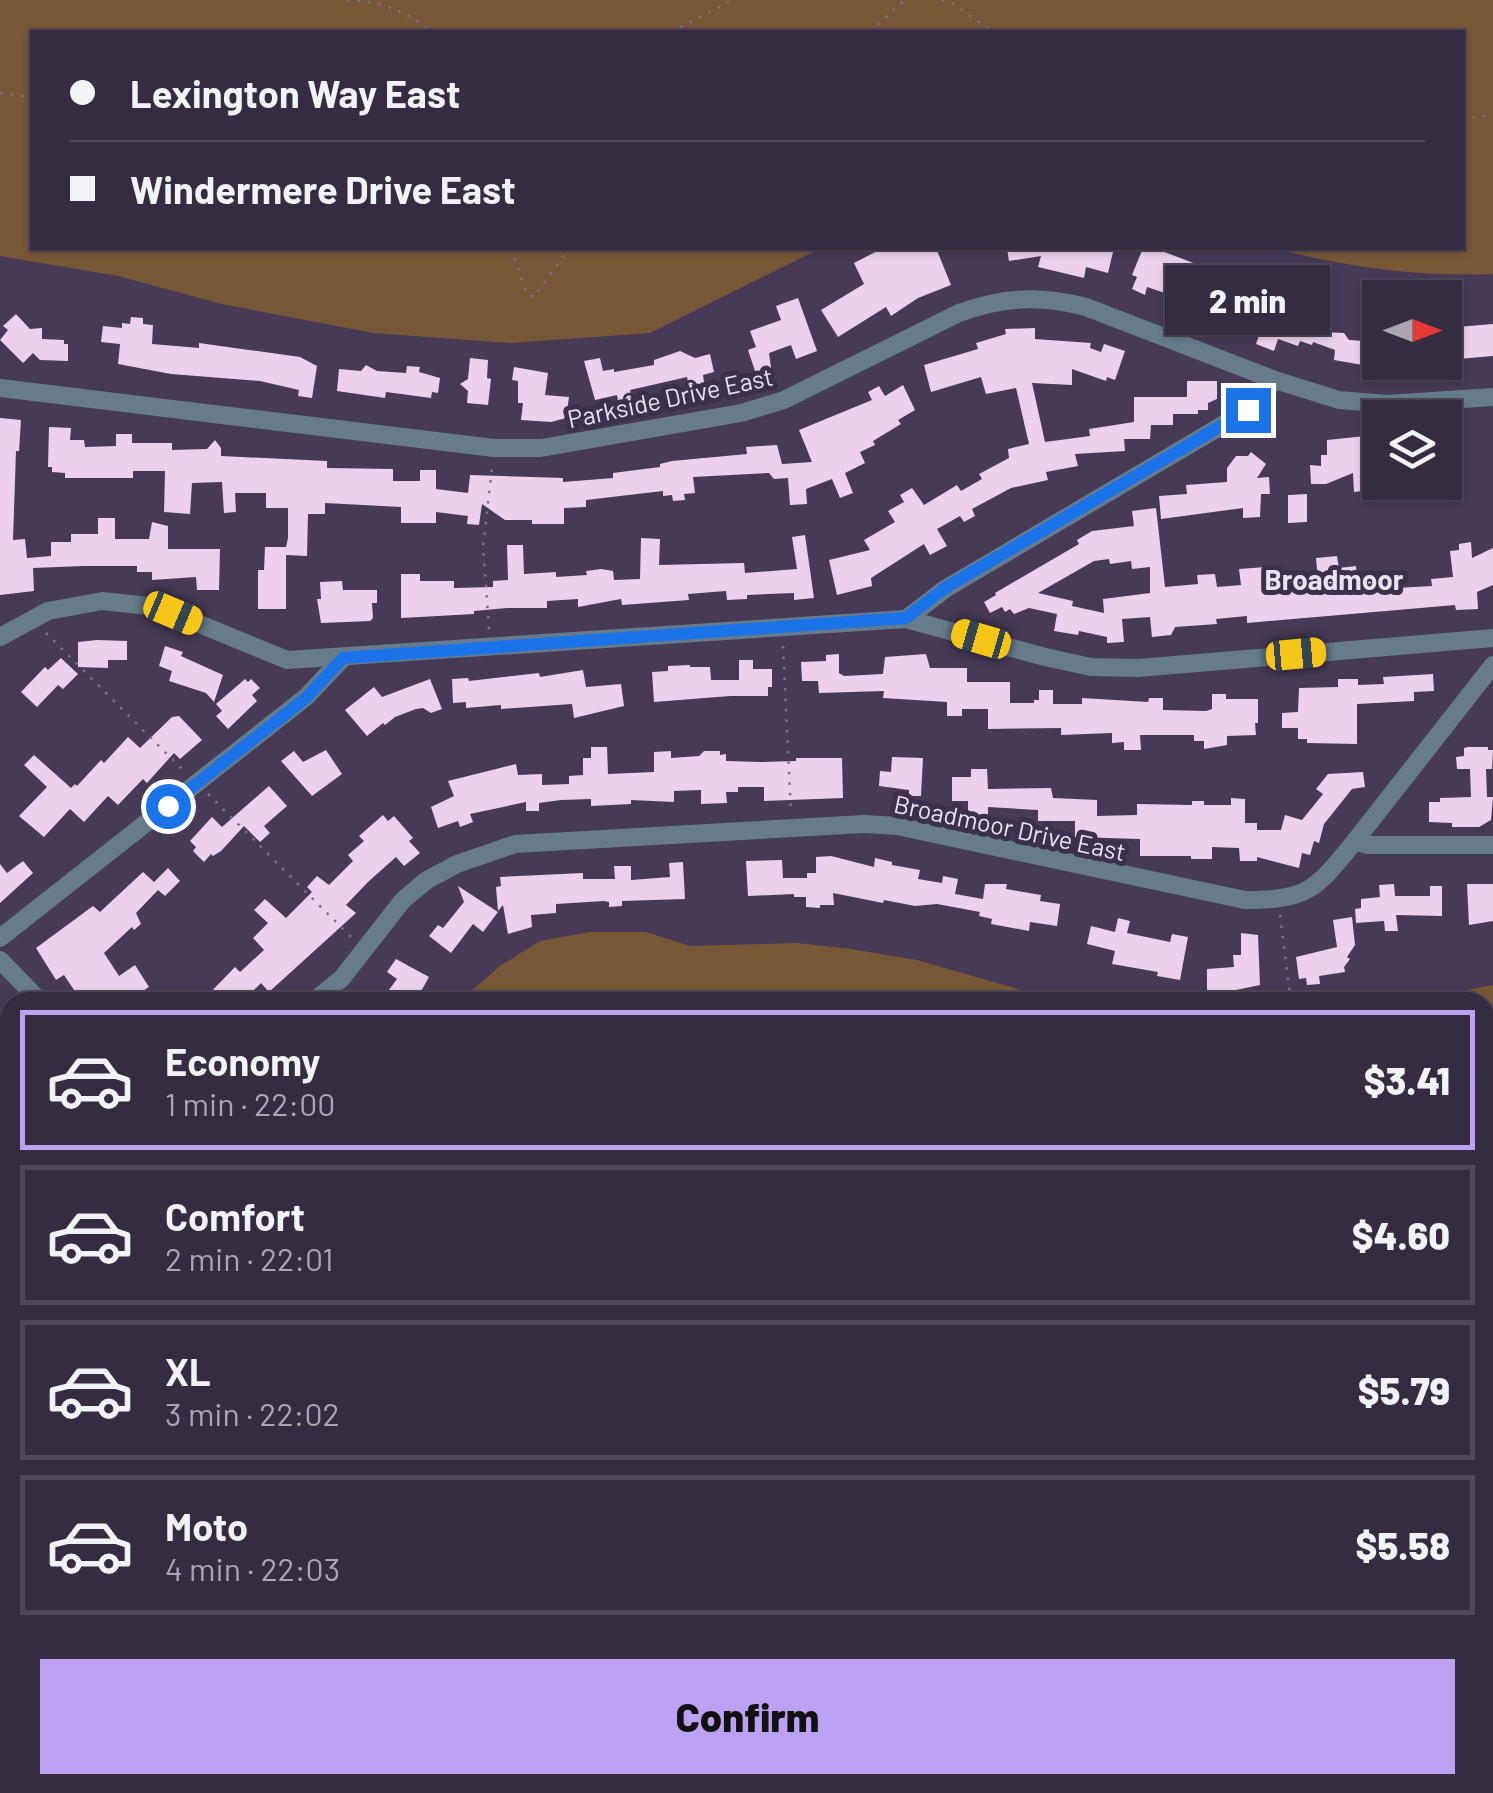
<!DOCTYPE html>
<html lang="en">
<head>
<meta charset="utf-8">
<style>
  :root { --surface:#352c41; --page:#3d3448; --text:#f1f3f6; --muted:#aaa7b1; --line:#4f485a; --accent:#bca0f2 }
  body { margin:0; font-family:Barlow,sans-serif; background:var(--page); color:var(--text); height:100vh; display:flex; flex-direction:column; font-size:38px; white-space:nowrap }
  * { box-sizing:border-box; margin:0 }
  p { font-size:32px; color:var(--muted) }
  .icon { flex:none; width:55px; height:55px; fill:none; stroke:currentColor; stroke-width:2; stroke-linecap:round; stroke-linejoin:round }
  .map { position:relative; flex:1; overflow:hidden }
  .drawer { position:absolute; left:0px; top:992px; width:1495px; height:802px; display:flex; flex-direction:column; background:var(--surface); border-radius:30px 30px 0 0; box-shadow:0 2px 8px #0004,0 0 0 2px var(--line) }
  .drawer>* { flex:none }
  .hud { position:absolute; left:30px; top:30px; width:1435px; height:220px; border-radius:0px; box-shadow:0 2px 8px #0004,0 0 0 2px var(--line); display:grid; align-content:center; height:220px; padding:0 40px; background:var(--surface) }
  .needle { width:65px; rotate:90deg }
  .fabs { position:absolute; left:1362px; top:280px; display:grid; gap:20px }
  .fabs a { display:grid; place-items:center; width:100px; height:100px; border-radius:0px; background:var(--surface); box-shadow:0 2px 8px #0004,0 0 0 2px var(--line); font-size:50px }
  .end { position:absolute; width:45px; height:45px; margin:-22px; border:12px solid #1a73e8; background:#fff; box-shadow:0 0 0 5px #fff }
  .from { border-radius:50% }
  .bubble { position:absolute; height:70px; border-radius:0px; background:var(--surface); box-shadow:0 2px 8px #0004,0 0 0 2px var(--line); font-size:32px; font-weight:800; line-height:70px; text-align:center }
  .car { position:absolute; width:30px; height:60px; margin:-30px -15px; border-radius:12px; box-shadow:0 0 8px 2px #0007; background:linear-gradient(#f5c518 24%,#345 0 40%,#f5c518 0 76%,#345 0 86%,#f5c518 0) }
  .hud b { display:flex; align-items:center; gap:35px; height:95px; font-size:38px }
  .hud b+b { border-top:2px solid var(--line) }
  .hud i { width:25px; height:25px; background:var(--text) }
  ul { padding:18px 0 0; list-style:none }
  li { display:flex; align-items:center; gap:30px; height:140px; margin:0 20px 15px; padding:0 20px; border:5px solid var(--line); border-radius:0px }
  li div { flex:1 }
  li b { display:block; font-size:38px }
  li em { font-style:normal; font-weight:800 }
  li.current { border-color:var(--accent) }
  li>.icon { width:90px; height:90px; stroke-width:1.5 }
  .primary-button { display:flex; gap:20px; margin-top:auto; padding:20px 40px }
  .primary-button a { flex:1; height:115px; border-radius:0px; background:var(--accent); color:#111; font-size:40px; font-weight:800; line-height:115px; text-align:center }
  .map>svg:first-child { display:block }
  .green { fill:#785737 }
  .building { fill:#ecd0ee; fill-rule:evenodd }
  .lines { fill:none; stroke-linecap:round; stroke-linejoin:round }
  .path { stroke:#7c718b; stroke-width:2.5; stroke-dasharray:2.5 8; stroke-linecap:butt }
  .lane { stroke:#667b8c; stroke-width:9 }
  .street { stroke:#667b8c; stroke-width:18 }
  .secondary { stroke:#7a9ab6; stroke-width:20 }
  .route { stroke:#1a73e8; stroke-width:12 }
  .labels { text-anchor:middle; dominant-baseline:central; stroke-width:10; stroke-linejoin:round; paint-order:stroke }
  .street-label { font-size:25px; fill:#eae3f5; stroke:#3c304c }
  .neighbourhood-label { font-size:28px; font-weight:bold; fill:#eae3f5; stroke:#3c304c }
</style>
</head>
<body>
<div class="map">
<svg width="1493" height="1793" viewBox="0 0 1493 1793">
  <rect width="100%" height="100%" fill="#473a57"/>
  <!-- green -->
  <g class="green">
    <path d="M0 0H1493V274C1420 277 1344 267 1274 248H1462V32H32V248H821L650 333 511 343 373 333 222 304 118 276 0 256Z"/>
    <polygon points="589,932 646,932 690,946 797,943 851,949 917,960 1063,1002 459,1002 500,966 540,941"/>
    <polygon points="1493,985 1493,1404 1487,1404 1485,1370 1485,1002 1408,1002"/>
  </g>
  <!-- building -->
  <g class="building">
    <polygon points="883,248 891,248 893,252 903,248 936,248 951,285 918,298 891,316 886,307 838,337 821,310 864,284 854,263"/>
    <polygon points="1007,248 1114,248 1108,273 1086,267 1084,278 1038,267 1041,256 1009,261"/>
    <polygon points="1143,248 1161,248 1162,251 1209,269 1209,277 1238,288 1240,285 1265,295 1269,285 1284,290 1283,293 1294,298 1292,304 1322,314 1319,322 1326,325 1323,332 1344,333 1349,340 1380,342 1380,368 1334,360 1335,350 1313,342 1312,345 1300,341 1298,346 1278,339 1274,351 1256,344 1261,330 1234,320 1232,325 1224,322 1221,329 1178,312 1183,299 1147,287 1145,295 1132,289 1137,277 1132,275"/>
    <polygon points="798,298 817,351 796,359 791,345 769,353 771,368 756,374 748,350 756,347 750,331 781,320 776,306"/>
    <polygon points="16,314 30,329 42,328 42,339 64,340 64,344 68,344 68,361 40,360 33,353 23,363 0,340 8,330 3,326"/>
    <polygon points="131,317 143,318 143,324 153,325 152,344 199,348 199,343 300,357 317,366 312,398 298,396 299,390 260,381 171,374 118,364 120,344 101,342 103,326 122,328 122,323 130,324"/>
    <polygon points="1493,324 1493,356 1458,359 1459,370 1445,371 1445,328"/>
    <polygon points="1035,328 1035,339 1091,343 1090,348 1101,352 1104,344 1125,351 1115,380 1107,377 1106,381 1072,369 1072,385 1032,383 1045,442 1090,436 1089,429 1134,422 1134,397 1187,397 1187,381 1217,381 1217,399 1208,403 1208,410 1198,410 1198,414 1173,414 1173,425 1151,425 1150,439 1124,439 1125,451 1075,454 1078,466 1046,472 1048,480 1011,488 972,509 975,516 964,522 960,516 937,529 947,546 930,555 924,544 871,578 872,586 837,595 829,560 870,550 864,540 895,522 888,511 904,502 900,495 912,488 924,505 957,485 961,491 982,479 979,474 1009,458 1008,449 1029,444 1016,388 986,394 981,377 931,392 924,365 978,349 976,343 1006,334 1005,329"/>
    <polygon points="680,351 695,358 710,354 714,372 703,375 705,389 690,391 687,377 630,390 633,405 619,407 617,395 595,400 584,361 600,358 603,371 614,369 614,372 654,365 654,360"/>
    <polygon points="470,358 488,360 487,378 491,379 488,405 467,403 468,391 460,384 468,379"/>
    <polygon points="366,365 377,371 406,373 407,366 420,367 419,372 440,378 438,393 432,392 431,398 386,392 385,398 337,391 339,369 361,371"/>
    <polygon points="514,367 548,373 545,395 569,397 566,418 551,422 521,420 523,403 518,403 518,381 512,380"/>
    <polygon points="903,385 915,410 898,420 901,424 873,441 875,445 860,452 865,463 845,473 853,493 840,498 832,479 806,489 807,504 790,505 788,478 774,479 769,473 693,477 695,493 684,494 685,500 673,501 672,495 663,496 663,491 586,500 586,507 564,508 564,524 532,524 532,520 505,520 482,504 479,525 467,524 468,516 436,512 436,523 401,523 401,507 325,503 325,514 308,514 307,556 286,555 286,609 258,609 258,570 264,570 265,547 286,547 288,538 288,508 266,508 266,493 235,493 236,512 224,513 222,482 192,483 190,514 164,512 165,471 133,471 133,478 65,478 65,473 52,472 52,467 48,467 49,427 71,428 70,440 84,440 85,447 116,446 116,434 132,434 132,443 172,443 172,450 207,449 215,440 221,448 221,456 327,461 327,468 393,469 393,481 420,481 420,470 436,470 436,489 468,493 470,475 563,478 563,482 613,478 613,473 660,467 660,464 672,461 747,454 746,447 777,445 782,464 812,462 799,430 872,400 868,392 879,386 885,396"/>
    <polygon points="0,418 21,420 19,451 16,451 13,540 25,539 27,558 51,556 51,542 71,542 71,534 98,534 98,518 115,518 115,539 149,539 152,522 168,526 168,549 220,549 219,590 197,590 196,577 152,580 152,572 137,572 137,566 83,566 33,568 34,591 0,595"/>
    <polygon points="1376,435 1377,451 1380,451 1380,486 1372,487 1373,490 1354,492 1353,473 1326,484 1311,484 1310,465 1321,466 1321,455 1327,455 1327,440"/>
    <polygon points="1251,452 1266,464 1257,478 1269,477 1270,494 1261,494 1260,517 1243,518 1243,508 1161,519 1159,496 1187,494 1186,485 1227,482 1227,468 1236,456 1248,456"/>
    <polygon points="1307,494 1307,522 1288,523 1288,495"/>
    <path d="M1156 508 1165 587 1198 584 1197 575 1215 574 1217 587 1241 585 1239 569 1266 567V577H1273V585L1318 581 1316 558 1337 556 1339 568 1356 566 1357 578 1378 576 1379 589 1432 586 1431 579 1453 577 1450 551 1459 550V544L1471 542 1472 558 1493 548V585L1477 592 1478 609 1456 610 1455 605 1247 623V616L1216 619 1217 624 1175 627 1171 635 1152 637 1150 617 1122 619 1124 642 1107 643V637L1079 631 1078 635 1054 631 1057 614 1029 608 1014 614 1010 609 1005 612 1002 607 990 613 984 602 996 595 995 593 1079 544 1077 540 1092 531 1134 526 1132 511ZM1109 559 1110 564 1131 561 1132 569 1150 567V593L1103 599 1104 613 1072 606 1073 601 1038 593 1094 561Z"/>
    <polygon points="805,535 814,598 794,600 794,593 747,595 747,599 727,600 726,591 688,594 689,600 622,605 621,599 578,607 578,599 547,601 547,608 507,608 474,611 474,614 401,618 401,574 420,574 420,581 454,581 454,588 493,587 493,581 508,580 507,545 523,545 524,574 556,572 556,577 587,575 586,571 601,569 613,571 614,580 640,579 641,538 660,539 659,565 744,563 745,573 797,569 792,537"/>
    <polygon points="342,581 343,590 377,590 377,603 372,603 373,618 370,621 321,623 317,599 321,599 320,582"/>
    <polygon points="97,640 127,641 127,660 108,660 108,668 78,667 78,642"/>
    <polygon points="165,646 183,652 181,656 223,675 214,702 206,693 169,681 172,671 159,666"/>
    <polygon points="839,654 839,673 844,676 883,674 885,657 926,654 930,668 967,668 967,682 1010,682 1010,703 1034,703 1034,700 1039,700 1039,690 1053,690 1053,704 1082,704 1082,698 1148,702 1149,698 1163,698 1163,710 1206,711 1212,709 1212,694 1226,694 1226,699 1258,699 1258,723 1255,723 1256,735 1227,736 1227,745 1204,749 1204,741 1194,741 1194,735 1140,735 1141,750 1124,750 1124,742 1112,743 1112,733 1061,735 1061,728 988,729 988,709 962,709 962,716 947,716 947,702 883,698 884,691 819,693 818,681 802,681 801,662 826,661 826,655"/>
    <polygon points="61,658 78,674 63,689 58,685 37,707 21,692 45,667 48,670"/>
    <polygon points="739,660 753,660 753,669 772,669 772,687 768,687 768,696 730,696 654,702 652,672 668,671 668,666 690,665 690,667 710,667 711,680 739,680"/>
    <polygon points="583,670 586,687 621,684 624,706 574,718 572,704 501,709 501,705 466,708 466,702 453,703 452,679 468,678 469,681 539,673 540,677"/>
    <polygon points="1433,674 1434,691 1414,692 1414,701 1357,704 1357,744 1307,743 1307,739 1298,739 1298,728 1282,728 1282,713 1298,712 1299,688 1338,687 1338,679 1358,679 1358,685 1384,684 1383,677"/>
    <polygon points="245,679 248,682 251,679 260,688 252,695 257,701 228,729 216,716 222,711 216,704"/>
    <polygon points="430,679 442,709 431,713 423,708 416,709 395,717 385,725 383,723 367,736 345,710 374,687 382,697"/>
    <polygon points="179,716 202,740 180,759 174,753 147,783 143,779 118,805 108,796 84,822 70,809 44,837 19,816 47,787 24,765 34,755 71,788 75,784 77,786 101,760 104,763 128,737 140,748 172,717"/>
    <polygon points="591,747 607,747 608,774 654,772 654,752 671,751 671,758 699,756 704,751 720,751 720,755 726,754 726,761 761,762 796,761 796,758 842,758 843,798 764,801 764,787 738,787 738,792 726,792 727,803 701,804 701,790 674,791 674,802 631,800 631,804 591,806 591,799 561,800 539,803 539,811 526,811 526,802 470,814 473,822 460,827 458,821 438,828 431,807 454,796 448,781 516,764 518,775 542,774 542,785 569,784 569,776 583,775 583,758 591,758"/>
    <polygon points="1468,747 1488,747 1488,750 1493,750 1492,769 1486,769 1487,797 1493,797 1491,820 1479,827 1452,827 1452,823 1429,822 1429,802 1440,802 1440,798 1471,797 1470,769 1457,769 1456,757 1464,756 1464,748"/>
    <polygon points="326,750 342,774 312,796 281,761 294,751 303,762"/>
    <polygon points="892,757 923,758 921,796 909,796 909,790 879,786 880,771 891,772"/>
    <polygon points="971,769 987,769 988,789 1051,788 1053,798 1097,800 1097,816 1137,815 1137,804 1192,805 1192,801 1204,801 1204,805 1231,805 1231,798 1245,799 1245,823 1257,823 1257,830 1281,830 1285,815 1302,820 1323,794 1316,789 1328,774 1363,772 1365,787 1352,789 1324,824 1319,843 1314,841 1310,855 1302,853 1299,868 1257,857 1257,861 1240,861 1239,848 1212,847 1212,859 1191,859 1191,856 1140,856 1140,839 1075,837 1075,821 1038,821 1038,810 988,807 988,816 968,816 968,801 952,801 952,777 971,777"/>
    <polygon points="269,786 287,806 264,826 270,833 260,842 244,826 221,851 213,856 211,854 204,862 193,851 196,847 190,841 212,817 222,827"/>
    <polygon points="383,815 388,821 394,816 413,838 409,841 420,853 404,866 396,857 368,882 346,905 356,913 269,992 261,983 242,1002 201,1002 235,967 240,972 264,950 253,938 268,923 254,910 265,899 286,918 312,892 307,887 317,876 329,885 353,861 348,855 364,841 359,836"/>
    <polygon points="831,856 874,867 875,858 892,862 892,865 920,870 918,879 942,883 943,876 958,879 955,894 983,899 985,884 1007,884 1006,889 1041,895 1040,901 1060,904 1057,926 1030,922 1029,931 991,924 992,919 979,916 980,912 937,904 915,906 884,900 883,903 833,893 834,905 820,905 820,908 806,907 806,897 794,897 794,894 748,896 746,861 782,860 783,878 807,878 807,873 816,873 816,857"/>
    <polygon points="23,861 33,873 0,903 0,864 7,873"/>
    <polygon points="683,862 685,899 622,901 622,906 609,907 609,902 604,901 556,904 556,913 531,915 532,927 508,934 503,905 498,911 496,887 501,886 500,877 583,873 583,879 615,879 614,866 631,866 631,880 670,877 669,863"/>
    <polygon points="168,868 180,881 165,896 158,890 136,913 141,924 134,930 132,927 104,953 119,976 135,965 149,987 125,1002 82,1002 64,975 56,980 36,948 93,906 100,912 143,872 154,882"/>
    <polygon points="1394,884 1395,896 1430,896 1430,886 1442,886 1442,916 1396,915 1398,931 1385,931 1384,921 1356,923 1355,909 1361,908 1361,899 1380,897 1379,885"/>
    <polygon points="1467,884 1493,884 1493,921 1469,925"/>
    <polygon points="458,886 498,912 483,932 473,924 451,953 429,936 438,925 443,928 464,902"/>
    <polygon points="1352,917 1355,945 1347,957 1350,959 1344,967 1345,972 1319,976 1320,984 1307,985 1306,978 1299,979 1296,957 1337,947 1333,920"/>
    <polygon points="1118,918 1130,921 1127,933 1170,942 1172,934 1188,937 1180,980 1157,976 1158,972 1112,964 1115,951 1087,944 1091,926 1115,932"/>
    <polygon points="1241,933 1258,935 1260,985 1236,990 1236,995 1207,996 1207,969 1234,967 1233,955 1241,955"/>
    <polygon points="396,959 429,977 415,1002 380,1002 397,979 387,972"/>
  </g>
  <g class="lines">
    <!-- path -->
    <g class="path">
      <path d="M347 0C382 2 405 10 432 32"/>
      <polyline points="942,0 952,3 993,32"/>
      <polyline points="671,32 733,0"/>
      <polyline points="870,32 903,1 908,0"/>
      <polyline points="0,93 32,97"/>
      <polyline points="1462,119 1493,115"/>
      <polyline points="511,248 527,294 534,297 569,248"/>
      <polyline points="489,629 483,547 492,468"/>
      <polyline points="46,633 185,772"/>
      <polyline points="783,646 791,813"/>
      <polyline points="208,794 351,937"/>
      <polyline points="1280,915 1291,1002"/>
      <polyline points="1485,1119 1493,1119"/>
      <polyline points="1485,1302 1493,1305"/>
    </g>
    <!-- lane -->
    <g class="lane">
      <polyline points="0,1210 10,1210"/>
      <polyline points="0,1457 10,1457"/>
      <polyline points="0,1704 10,1704"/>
      <polyline points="1485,1713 1493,1713"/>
    </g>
    <!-- street -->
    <g class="street">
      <path d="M0 388 494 448H541L741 413 784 400 959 313C1003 297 1040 295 1086 307L1275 380 1339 400 1387 404 1493 397"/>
      <polyline points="906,619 945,589 1248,410 1275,380"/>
      <polyline points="0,637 48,611 102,601 149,606 173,613 287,660 906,619 1045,657 1091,667 1138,668 1493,638"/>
      <polyline points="1355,841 1493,665"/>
      <polyline points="0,938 306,697 343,658"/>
      <polyline points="0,960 41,1002"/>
      <path d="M313 1002 342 978 403 900 427 880 457 864 515 844 864 824 897 826 1245 900C1309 900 1316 889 1355 841L1367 845H1493"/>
      <polyline points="0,1111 10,1112"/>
      <polyline points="0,1127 10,1126"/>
      <polyline points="0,1335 10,1335"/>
      <polyline points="1485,1469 1493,1469"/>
      <polyline points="0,1580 10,1580"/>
      <polyline points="1485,1594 1493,1594"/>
      <polyline points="223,1793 223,1785"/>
      <polyline points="541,1793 541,1785"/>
      <polyline points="861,1793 861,1785"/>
      <polyline points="1180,1793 1180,1785"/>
    </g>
    <!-- secondary -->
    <g class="secondary">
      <polyline points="0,1172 10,1182"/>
      <polyline points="613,1785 621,1793"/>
    </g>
  </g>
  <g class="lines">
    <!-- route -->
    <polyline class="route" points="168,806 306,698 343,658 906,618 945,588 1248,410"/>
  </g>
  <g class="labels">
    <!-- street labels -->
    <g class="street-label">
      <text transform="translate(670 397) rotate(-12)">Parkside Drive East</text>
      <text transform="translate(1010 827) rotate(12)">Broadmoor Drive East</text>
    </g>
    <!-- neighbourhood labels -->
    <g class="neighbourhood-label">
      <text x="1334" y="579">Broadmoor</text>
    </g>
  </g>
</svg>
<div class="fabs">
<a><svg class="needle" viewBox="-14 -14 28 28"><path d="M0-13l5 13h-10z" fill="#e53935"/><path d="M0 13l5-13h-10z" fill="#aaa7b1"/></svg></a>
<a><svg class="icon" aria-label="layers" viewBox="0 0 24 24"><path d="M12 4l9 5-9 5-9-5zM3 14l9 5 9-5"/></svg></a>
</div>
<i class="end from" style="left:168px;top:806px"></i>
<i class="end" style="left:1248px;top:410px"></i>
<div class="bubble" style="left:1165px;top:265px;width:165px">2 min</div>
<i class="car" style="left:173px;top:613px;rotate:113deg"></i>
<i class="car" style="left:981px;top:639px;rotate:286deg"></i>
<i class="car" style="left:1296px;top:654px;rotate:85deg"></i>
<div class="hud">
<b><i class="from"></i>Lexington Way East</b>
<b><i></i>Windermere Drive East</b>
</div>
<section class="drawer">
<ul>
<li class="current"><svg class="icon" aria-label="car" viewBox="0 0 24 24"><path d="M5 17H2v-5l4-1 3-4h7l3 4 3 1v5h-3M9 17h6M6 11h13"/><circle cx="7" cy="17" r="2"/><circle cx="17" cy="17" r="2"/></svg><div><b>Economy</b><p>1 min · 22:00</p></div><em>$3.41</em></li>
<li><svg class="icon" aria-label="car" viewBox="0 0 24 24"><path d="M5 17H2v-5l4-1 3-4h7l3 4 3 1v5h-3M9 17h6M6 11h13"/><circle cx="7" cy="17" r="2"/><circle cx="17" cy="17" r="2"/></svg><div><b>Comfort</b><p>2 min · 22:01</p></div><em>$4.60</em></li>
<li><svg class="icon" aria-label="car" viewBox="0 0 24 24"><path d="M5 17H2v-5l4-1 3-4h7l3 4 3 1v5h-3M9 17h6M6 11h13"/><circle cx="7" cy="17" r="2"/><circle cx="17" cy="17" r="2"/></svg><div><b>XL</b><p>3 min · 22:02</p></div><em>$5.79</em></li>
<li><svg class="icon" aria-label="car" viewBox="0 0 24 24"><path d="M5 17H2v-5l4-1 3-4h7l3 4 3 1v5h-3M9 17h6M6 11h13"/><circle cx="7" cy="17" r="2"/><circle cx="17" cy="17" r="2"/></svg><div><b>Moto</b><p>4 min · 22:03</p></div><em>$5.58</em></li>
</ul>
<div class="primary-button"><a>Confirm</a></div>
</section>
</div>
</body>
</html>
